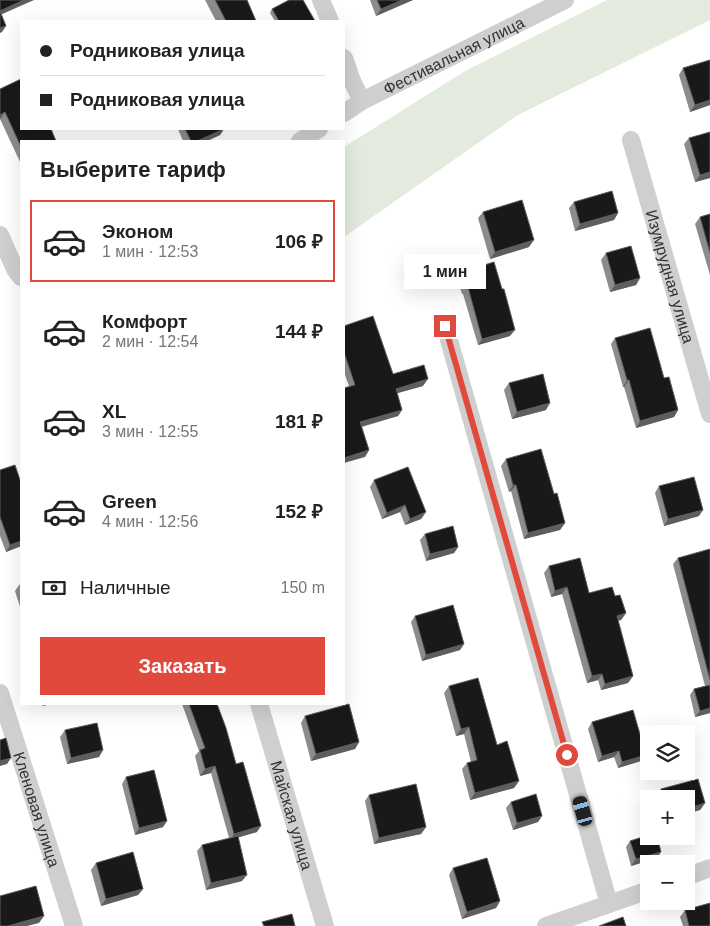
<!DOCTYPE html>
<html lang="ru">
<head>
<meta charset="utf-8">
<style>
  :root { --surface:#fff; --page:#f6f6f6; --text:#222; --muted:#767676; --line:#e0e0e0; --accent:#e1493c }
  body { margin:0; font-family:Helvetica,sans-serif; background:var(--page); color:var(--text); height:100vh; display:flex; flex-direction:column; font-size:19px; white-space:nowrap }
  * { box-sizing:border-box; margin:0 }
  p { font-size:16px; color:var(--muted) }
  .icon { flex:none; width:28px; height:28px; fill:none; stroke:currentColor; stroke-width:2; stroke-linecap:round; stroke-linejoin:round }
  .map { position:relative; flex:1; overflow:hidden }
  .drawer { position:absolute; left:20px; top:140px; width:325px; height:565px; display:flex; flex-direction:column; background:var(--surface); border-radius:0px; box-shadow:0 5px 20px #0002 }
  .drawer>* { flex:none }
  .guide { position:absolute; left:20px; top:20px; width:325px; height:110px; border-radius:0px; box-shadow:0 5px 20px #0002; display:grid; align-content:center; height:110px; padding:0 20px; background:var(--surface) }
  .controls { position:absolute; left:640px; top:725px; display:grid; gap:10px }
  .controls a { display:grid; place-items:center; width:55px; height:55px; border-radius:0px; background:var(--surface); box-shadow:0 5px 20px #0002; font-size:25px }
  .end { position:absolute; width:22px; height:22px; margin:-11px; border:6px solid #e1493c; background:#fff; box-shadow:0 0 0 2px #fff }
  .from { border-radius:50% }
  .bubble { position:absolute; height:35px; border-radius:0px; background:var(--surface); box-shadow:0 5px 20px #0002; font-size:16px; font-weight:700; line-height:35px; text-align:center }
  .car { position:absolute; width:15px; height:30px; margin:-15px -8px; border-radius:6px; box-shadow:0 0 4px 1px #0007; background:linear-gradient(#222 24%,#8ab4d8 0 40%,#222 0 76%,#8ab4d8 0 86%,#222 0) }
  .guide b { display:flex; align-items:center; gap:18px; height:48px; font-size:19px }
  .guide b+b { border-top:1px solid var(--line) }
  .guide i { width:12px; height:12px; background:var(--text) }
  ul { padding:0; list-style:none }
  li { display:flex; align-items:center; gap:15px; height:82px; margin:0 10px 8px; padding:0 10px; border:2px solid transparent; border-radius:0px }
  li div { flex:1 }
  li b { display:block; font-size:19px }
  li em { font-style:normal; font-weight:700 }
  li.current { border-color:var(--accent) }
  li>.icon { width:45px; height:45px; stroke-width:1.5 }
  h2 { padding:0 20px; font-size:22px; line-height:60px }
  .pay { display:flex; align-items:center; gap:12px; height:55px; padding:0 20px; font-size:19px }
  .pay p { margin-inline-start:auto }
  .action { display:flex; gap:10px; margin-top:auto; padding:10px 20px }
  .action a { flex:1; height:58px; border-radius:0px; background:var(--accent); color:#fff; font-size:20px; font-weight:700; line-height:58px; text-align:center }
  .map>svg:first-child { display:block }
  .green { fill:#e3ebde }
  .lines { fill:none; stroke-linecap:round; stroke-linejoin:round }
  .street { stroke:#cfcfcf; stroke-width:18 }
  .wall { fill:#8c8c8c }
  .shaded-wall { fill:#5e5e5e }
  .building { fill:#191919; stroke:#5e5e5e }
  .route { stroke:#e1493c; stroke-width:6 }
  .labels { text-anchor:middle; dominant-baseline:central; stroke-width:5; stroke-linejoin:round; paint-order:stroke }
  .street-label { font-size:16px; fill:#323232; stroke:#fff }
</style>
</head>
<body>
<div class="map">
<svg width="710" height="926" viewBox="0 0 710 926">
  <rect width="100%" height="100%" fill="#fff"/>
  <!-- green -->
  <polygon class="green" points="607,0 710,0 710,20 518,115 344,237 344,147 465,71"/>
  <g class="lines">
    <!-- street -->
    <g class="street">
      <polyline points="321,0 330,21"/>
      <polyline points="344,58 352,81 362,101"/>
      <path id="s1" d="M344 113 362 101 565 0"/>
      <path id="s2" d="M631 140 710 414"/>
      <polyline points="300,141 319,129"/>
      <polyline points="0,235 15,269 21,277"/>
      <polyline points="445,326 609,904"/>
      <path id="s3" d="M0 693 74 926"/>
      <path id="s4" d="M259 704 325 926"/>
      <polyline points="686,877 710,868"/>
      <polyline points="546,926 649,890"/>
    </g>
  </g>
  <!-- wall -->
  <g class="wall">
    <polygon points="205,0 247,0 256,21 216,21"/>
    <polygon points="370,0 413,0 376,16"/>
    <polygon points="272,9 315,21 275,21 270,13"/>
    <polygon points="683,68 710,105 690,112 679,75"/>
    <polygon points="0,89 21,141 21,164 0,119"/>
    <polygon points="178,129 224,129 220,135 207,141 183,141"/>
    <polygon points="689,138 710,178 695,182 684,144"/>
    <polygon points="574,202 618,213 614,220 575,231 569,208"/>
    <polygon points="483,212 529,247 490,259 478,218"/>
    <polygon points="710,214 710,275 695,224 700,217"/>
    <polygon points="606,253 640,278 636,285 610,292 601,260"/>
    <polygon points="462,272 502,289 510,336 478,345 463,294 462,294 457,278"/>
    <polygon points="344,326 393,374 423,386 397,393 402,410 398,416 362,427 369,450 365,457 349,386 344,372"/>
    <polygon points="615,338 664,378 678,410 674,417 636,428 624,387 623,387 611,344"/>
    <polygon points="509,383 546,410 512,419 504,390"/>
    <polygon points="506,459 554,494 565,523 560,530 524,539 511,491 509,492 501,466"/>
    <polygon points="0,470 21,546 6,552 0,536"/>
    <polygon points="374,480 426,512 421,519 405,525 400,512 382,519 370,487"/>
    <polygon points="659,486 699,516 664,526 655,493"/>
    <polygon points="425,534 458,547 454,553 426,561 420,540"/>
    <polygon points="710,549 710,713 695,717 690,695 694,689 705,686 673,564 678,558"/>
    <polygon points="549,566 589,593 615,596 626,613 621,620 618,621 633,676 628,683 601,690 598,680 587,683 562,594 551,597 544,573"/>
    <polygon points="21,584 21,610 15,591 19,585"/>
    <polygon points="415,616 464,644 460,650 422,661 411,622"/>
    <polygon points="449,686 497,745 519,781 514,788 470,800 462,769 467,763 471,762 464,734 456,736 444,693"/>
    <polygon points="182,704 217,704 257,832 238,837 242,881 206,890 197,851 202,845 229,838 211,773 200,776 195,756 199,751"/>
    <polygon points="305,716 359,742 355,749 311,761 301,723"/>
    <polygon points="592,722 641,761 618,768 614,757 598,762 588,729"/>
    <polygon points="65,730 103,750 99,757 67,764 60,737"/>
    <polygon points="126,777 167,821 163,827 135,835 122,784"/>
    <polygon points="698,779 705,803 700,810 686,814 686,799 658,799 657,796 661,789"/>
    <polygon points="369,795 426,827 421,834 374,844 365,801"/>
    <polygon points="511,802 542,816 538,822 513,830 506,808"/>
    <polygon points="630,841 657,858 631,866 626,847"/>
    <polygon points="96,863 143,889 138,895 101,906 91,870"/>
    <polygon points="453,868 500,901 496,908 462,919 449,875"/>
    <polygon points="685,910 710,926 683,926 680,917"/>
  </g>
  <!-- shaded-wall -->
  <g class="shaded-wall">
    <polygon points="24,0 34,0 0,15 0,11"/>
    <polygon points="402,0 413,0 376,16 381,9"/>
    <polygon points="6,26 2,32 0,33 0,28"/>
    <polygon points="710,100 710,105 690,112 695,105"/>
    <polygon points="5,112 0,119 0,115"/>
    <polygon points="224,129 220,135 207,141 197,141"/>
    <polygon points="710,172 710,178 695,182 700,175"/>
    <polygon points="618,213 614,220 575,231 580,224"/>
    <polygon points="534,240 529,247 490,259 495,252"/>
    <polygon points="640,278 636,285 610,292 615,285"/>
    <polygon points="515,330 510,336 478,345 482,339"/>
    <polygon points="428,379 423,386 391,395 396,389"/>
    <polygon points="627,380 629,380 624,387 623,387"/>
    <polygon points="550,403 546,410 512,419 517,412"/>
    <polygon points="402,410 398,416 356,428 360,422"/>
    <polygon points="678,410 674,417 636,428 640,421"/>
    <polygon points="369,450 365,457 344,463 344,458"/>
    <polygon points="513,485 516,485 511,491 509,492"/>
    <polygon points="405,505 400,512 382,519 387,513"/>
    <polygon points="703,510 699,516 664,526 668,519"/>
    <polygon points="426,512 421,519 405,525 410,519"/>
    <polygon points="565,523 560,530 524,539 528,533"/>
    <polygon points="21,541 21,546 6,552 10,545"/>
    <polygon points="458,547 454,553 426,561 430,554"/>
    <polygon points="567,587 562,594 551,597 555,591"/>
    <polygon points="626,613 621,620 612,622 617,616"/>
    <polygon points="464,644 460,650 422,661 426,655"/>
    <polygon points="602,674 598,680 587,683 592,676"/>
    <polygon points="633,676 628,683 601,690 605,684"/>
    <polygon points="44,704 52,704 42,706"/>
    <polygon points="710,708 710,713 695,717 700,711"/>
    <polygon points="469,727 464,734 456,736 461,729"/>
    <polygon points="359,742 355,749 311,761 316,754"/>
    <polygon points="103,750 99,757 67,764 71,758"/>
    <polygon points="619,751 614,757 598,762 602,756"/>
    <polygon points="646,755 641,761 618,768 622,762"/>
    <polygon points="11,758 7,764 0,766 0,761"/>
    <polygon points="215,766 211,773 200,776 205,769"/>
    <polygon points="519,781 514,788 470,800 475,793"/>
    <polygon points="705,803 700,810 686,814 686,809"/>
    <polygon points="542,816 538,822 513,830 517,823"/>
    <polygon points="167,821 163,827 135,835 139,828"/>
    <polygon points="261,826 257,832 230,840 234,834"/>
    <polygon points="426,827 421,834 374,844 379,838"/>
    <polygon points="661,852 657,858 631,866 636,859"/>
    <polygon points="247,875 242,881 206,890 211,883"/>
    <polygon points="143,889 138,895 101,906 106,899"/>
    <polygon points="500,901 496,908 462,919 467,912"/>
    <polygon points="44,916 39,923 27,926 8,926"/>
  </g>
  <!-- building -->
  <g class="building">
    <polygon points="0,0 24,0 0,11 6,26 0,28"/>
    <polygon points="215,0 247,0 256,21 226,21"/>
    <polygon points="289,0 303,0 315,21 279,21 272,9"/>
    <polygon points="377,0 402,0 381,9"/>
    <polygon points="710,60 710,100 695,105 683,68"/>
    <polygon points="21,79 21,129 51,129 56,141 21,141 21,147 5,112 0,115 0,89"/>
    <polygon points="185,129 224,129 197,141 191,141"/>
    <polygon points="710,132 710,172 700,175 689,138"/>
    <polygon points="612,191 618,213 580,224 574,202"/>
    <polygon points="522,200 534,240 495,252 483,212"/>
    <polygon points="710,214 710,253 700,217"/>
    <polygon points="631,246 640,278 615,285 606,253"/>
    <polygon points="494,262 502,289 504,289 515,330 482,339 468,287 466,288 462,272"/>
    <polygon points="373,316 393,374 424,365 428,379 396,389 402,410 360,422 369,450 344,458 344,388 355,385 344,352 344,326"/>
    <polygon points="650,328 664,378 669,377 678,410 640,421 629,380 627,380 615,338"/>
    <polygon points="543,374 550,403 517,412 509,383"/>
    <polygon points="541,449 554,494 557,493 565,523 528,533 516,485 513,485 506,459"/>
    <polygon points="15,465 21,483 21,541 10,545 0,517 0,470"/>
    <polygon points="408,467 426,512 410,519 405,505 387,513 374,480"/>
    <polygon points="694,477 703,510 668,519 659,486"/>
    <polygon points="453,526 458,547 430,554 425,534"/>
    <polygon points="710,549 710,680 678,558"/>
    <polygon points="580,558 589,593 612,587 615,596 620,595 626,613 617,616 633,676 605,684 602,674 592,676 567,587 555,591 549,566"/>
    <polygon points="453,605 464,644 426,655 415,616"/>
    <polygon points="478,678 497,745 507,741 519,781 475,793 467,763 477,760 469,727 461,729 449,686"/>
    <polygon points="710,685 710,708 700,711 694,689"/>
    <polygon points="189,704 217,704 226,728 236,764 243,762 261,826 234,834 215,766 205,769 200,750 205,748"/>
    <polygon points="349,704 359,742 316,754 305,716"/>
    <polygon points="633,710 646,755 622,762 619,751 602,756 592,722"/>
    <polygon points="97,723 103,750 71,758 65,730"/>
    <polygon points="6,738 11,758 0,761 0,740"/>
    <polygon points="154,770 167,821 139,828 126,777"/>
    <polygon points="698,779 705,803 686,809 686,799 664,799 661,789"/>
    <polygon points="416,784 426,827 379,838 369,795"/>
    <polygon points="536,794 542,816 517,823 511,802"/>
    <polygon points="649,835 649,836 657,836 661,852 636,859 630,841"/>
    <polygon points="238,836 247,875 211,883 202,845"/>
    <polygon points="133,852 143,889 106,899 96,863"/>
    <polygon points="487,858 500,901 467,912 453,868"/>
    <polygon points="36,886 44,916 8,926 0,926 0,896"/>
    <polygon points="710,903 710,926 689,926 685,910"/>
    <polygon points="292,914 295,926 264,926 262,922"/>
    <polygon points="623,917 626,926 599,926"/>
  </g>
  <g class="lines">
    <!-- route -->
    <polyline class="route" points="445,326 567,755"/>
  </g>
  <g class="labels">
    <!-- street labels -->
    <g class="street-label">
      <text stroke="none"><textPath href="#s1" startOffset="124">Фестивальная улица</textPath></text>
      <text stroke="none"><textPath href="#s2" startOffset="142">Изумрудная улица</textPath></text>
      <text stroke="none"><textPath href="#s3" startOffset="122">Кленовая улица</textPath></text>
      <text stroke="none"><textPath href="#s4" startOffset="116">Майская улица</textPath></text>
    </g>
  </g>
</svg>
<div class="controls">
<a><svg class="icon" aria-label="layers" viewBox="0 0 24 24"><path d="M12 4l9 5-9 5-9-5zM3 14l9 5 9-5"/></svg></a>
<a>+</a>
<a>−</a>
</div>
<i class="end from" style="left:567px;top:755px"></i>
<i class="end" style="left:445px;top:326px"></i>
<div class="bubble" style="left:404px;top:254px;width:82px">1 мин</div>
<i class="car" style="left:583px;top:811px;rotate:344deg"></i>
<div class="guide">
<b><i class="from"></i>Родниковая улица</b>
<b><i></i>Родниковая улица</b>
</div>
<section class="drawer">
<h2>Выберите тариф</h2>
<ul>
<li class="current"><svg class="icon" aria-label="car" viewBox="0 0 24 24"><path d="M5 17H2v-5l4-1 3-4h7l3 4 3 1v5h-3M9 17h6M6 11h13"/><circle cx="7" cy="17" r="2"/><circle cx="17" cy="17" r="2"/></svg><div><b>Эконом</b><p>1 мин · 12:53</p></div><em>106 ₽</em></li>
<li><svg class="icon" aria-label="car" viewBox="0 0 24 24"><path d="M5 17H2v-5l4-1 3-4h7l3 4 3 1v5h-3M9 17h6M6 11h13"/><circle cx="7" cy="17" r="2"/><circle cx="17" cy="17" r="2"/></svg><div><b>Комфорт</b><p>2 мин · 12:54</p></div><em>144 ₽</em></li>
<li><svg class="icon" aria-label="car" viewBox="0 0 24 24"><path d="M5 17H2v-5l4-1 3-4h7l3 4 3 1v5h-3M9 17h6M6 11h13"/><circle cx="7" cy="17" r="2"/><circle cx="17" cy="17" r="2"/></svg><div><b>XL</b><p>3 мин · 12:55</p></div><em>181 ₽</em></li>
<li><svg class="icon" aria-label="car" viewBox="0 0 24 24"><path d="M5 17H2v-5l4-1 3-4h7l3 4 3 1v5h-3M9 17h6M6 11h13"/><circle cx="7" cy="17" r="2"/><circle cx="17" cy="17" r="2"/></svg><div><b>Green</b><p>4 мин · 12:56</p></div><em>152 ₽</em></li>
</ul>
<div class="pay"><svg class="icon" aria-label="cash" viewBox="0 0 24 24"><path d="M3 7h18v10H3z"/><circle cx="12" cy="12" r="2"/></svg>Наличные<p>150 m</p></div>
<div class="action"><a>Заказать</a></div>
</section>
</div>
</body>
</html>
